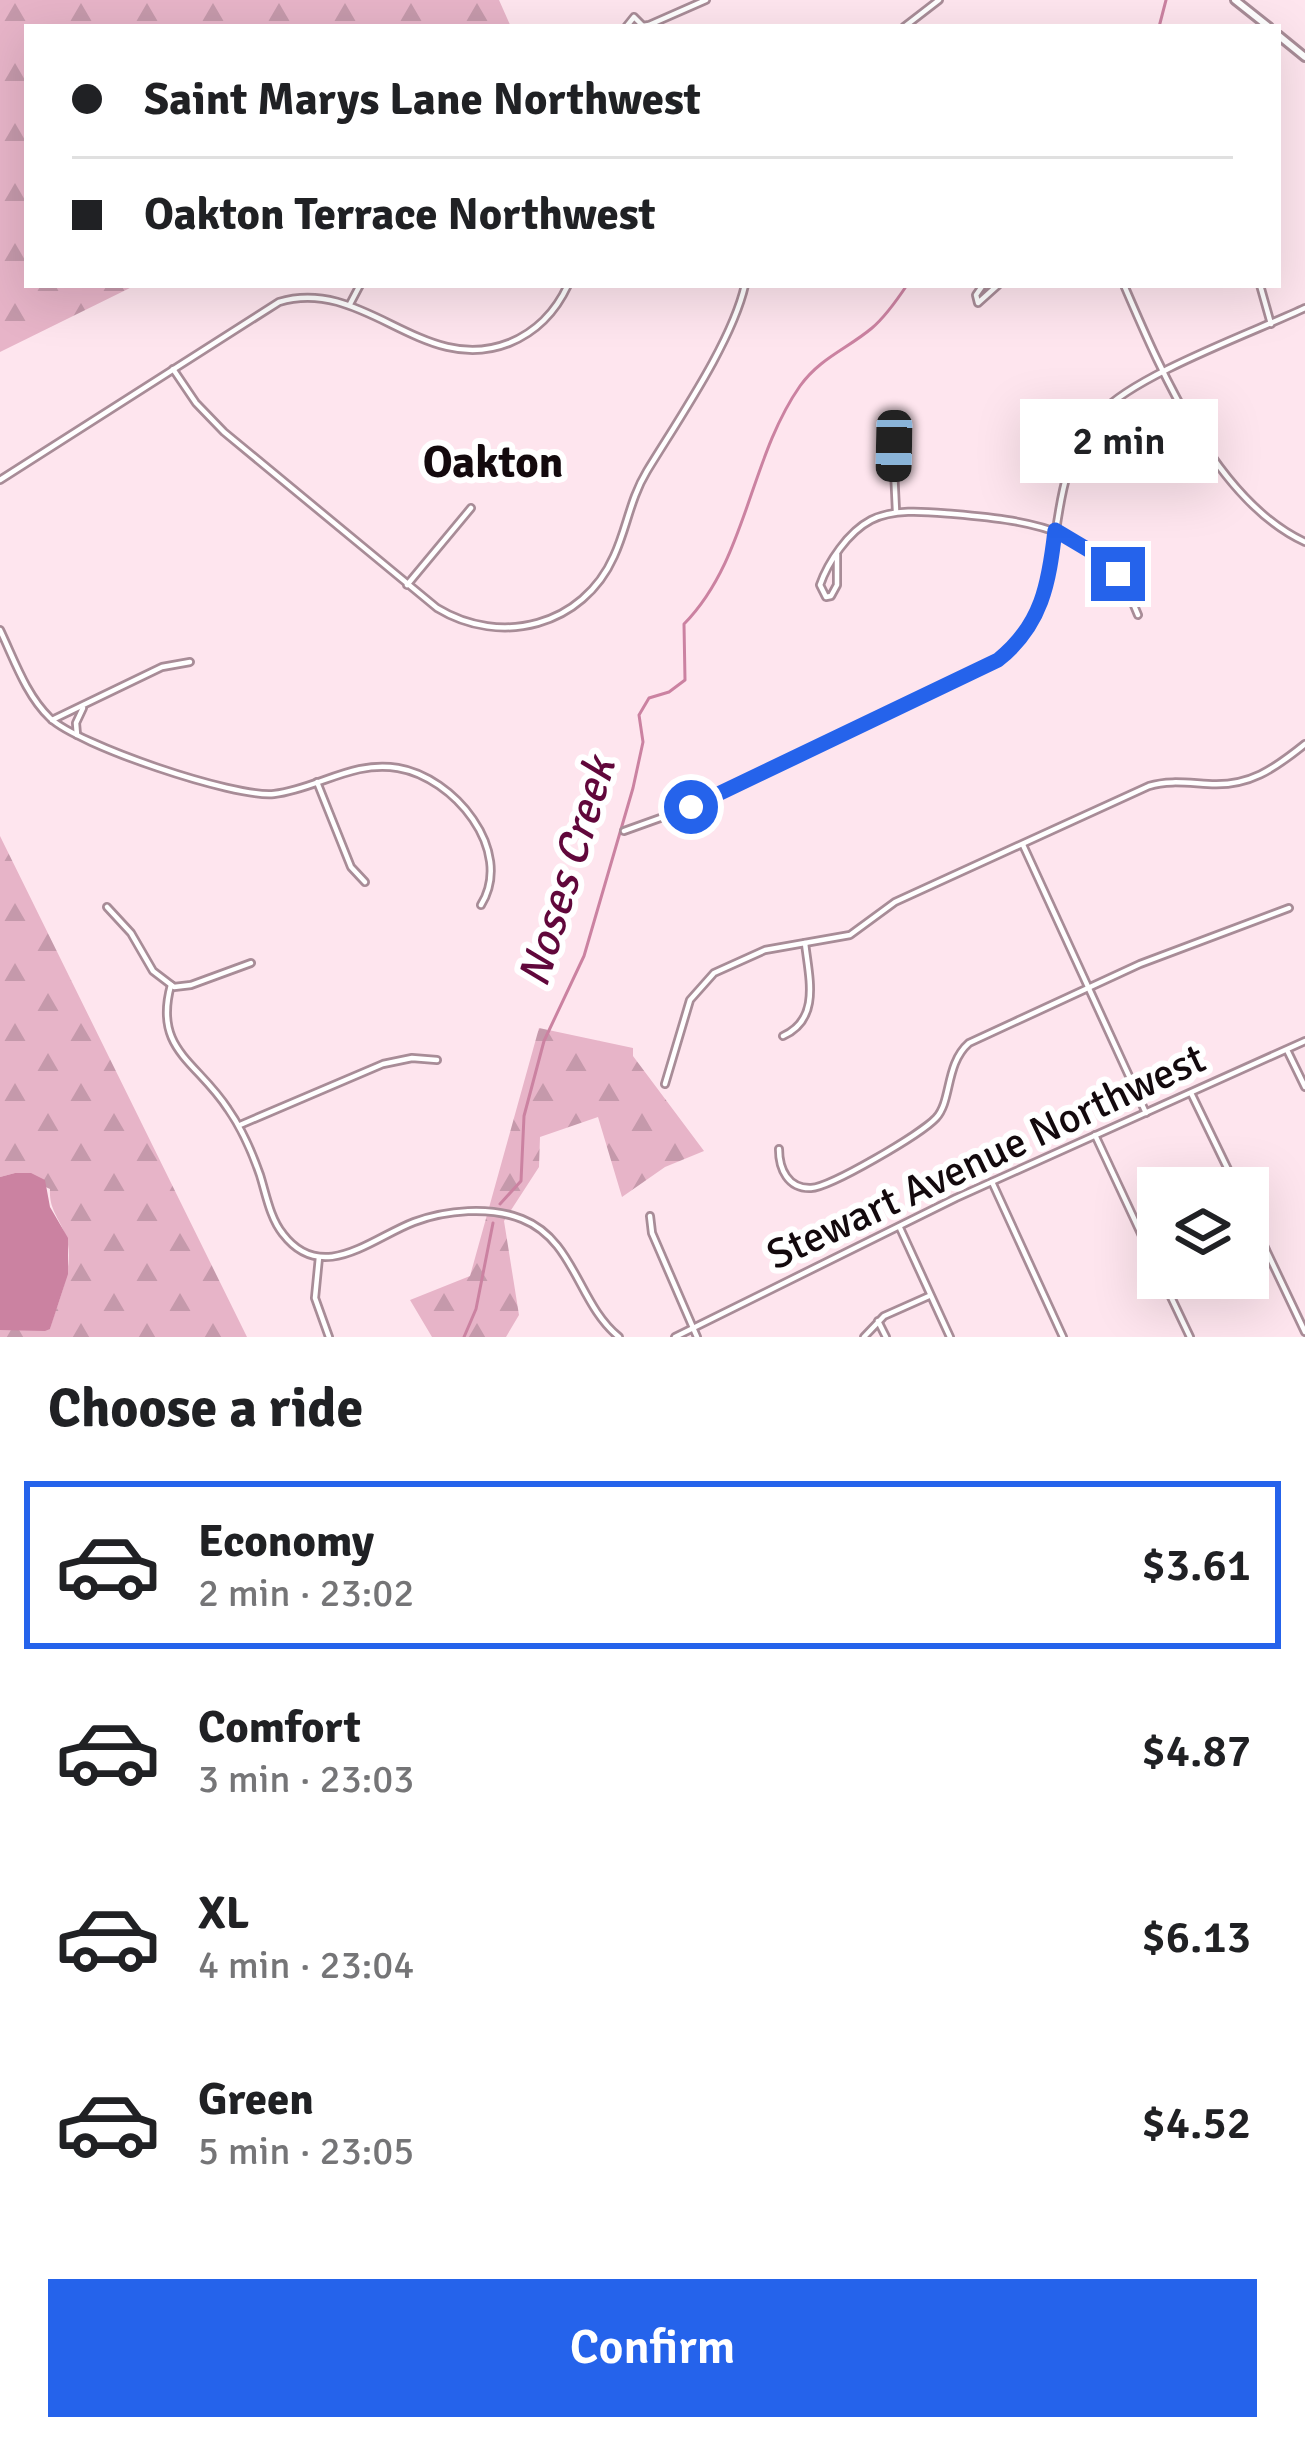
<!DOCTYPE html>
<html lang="en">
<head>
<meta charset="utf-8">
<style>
  :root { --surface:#fff; --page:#f2f2f2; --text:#202124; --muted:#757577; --line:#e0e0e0; --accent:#2563eb }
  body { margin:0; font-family:Signika,sans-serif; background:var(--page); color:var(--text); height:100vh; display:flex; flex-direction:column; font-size:45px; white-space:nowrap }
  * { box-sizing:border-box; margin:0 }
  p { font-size:39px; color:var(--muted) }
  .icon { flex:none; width:66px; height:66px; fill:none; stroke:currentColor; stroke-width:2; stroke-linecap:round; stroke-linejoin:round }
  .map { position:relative; height:1337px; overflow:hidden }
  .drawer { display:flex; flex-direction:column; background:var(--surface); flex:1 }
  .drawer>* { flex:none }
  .banner { position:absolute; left:24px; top:24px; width:1257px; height:264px; border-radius:0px; box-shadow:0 12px 48px #0002; display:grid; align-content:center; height:264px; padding:0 48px; background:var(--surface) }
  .controls { position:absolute; left:1137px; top:1167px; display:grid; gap:24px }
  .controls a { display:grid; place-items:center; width:132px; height:132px; border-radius:0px; background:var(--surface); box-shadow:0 12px 48px #0002; font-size:60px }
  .end { position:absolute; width:54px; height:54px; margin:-27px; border:15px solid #2563eb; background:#fff; box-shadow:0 0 0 6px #fff }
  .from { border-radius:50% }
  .bubble { position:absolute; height:84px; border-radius:0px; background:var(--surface); box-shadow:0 12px 48px #0002; font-size:39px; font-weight:600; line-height:84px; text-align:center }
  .car { position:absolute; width:36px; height:72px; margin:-36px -18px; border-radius:15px; box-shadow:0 0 9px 3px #0007; background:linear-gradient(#222 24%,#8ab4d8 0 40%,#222 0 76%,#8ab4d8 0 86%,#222 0) }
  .banner b { display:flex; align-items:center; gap:42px; height:114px; font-size:45px }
  .banner b+b { border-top:3px solid var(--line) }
  .banner i { width:30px; height:30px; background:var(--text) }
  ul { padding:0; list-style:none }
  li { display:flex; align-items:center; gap:36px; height:168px; margin:0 24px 18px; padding:0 24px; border:6px solid transparent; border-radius:0px }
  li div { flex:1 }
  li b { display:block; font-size:45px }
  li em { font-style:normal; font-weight:600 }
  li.selected { border-color:var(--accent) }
  li>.icon { width:108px; height:108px; stroke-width:1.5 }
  h2 { padding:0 48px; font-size:54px; line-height:144px }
  .action { display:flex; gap:24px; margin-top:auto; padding:24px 48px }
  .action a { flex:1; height:138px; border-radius:0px; background:var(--accent); color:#fff; font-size:48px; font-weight:600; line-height:138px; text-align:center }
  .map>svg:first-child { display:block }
  .forest { fill:url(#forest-firs) }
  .water { fill:#cb82a1 }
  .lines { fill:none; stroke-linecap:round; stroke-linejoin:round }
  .stream { stroke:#cb82a1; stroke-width:3 }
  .minor-casing { stroke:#a88c97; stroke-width:10 }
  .tertiary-casing { stroke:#a88c97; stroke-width:12 }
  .minor { stroke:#fff; stroke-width:4.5 }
  .tertiary { stroke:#fff; stroke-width:6 }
  .route { stroke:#2563eb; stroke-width:15 }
  .labels { text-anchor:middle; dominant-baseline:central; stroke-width:12; stroke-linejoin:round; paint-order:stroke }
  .street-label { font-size:42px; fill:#13090d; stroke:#fff }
  .neighbourhood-label { font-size:45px; font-weight:bold; fill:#13090d; stroke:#fff }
  .water-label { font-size:45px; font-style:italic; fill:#61073b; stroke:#fff }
</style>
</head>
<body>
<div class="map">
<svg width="1305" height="1337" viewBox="0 0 1305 1337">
  <defs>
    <pattern id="forest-firs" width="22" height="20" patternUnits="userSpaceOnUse" patternTransform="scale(3)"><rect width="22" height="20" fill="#e7b4c8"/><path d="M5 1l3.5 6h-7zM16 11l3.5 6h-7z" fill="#c599ab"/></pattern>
  </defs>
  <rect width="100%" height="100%" fill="#fee5ee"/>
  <!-- forest -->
  <g class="forest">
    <polygon points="0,0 499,0 511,27 27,27 27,285 136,285 0,352"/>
    <path d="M0 836 247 1337H0V1330L50 1329C58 1300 77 1263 65 1234 58 1216 49 1209 50 1189L15 1173 0 1177Z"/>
    <polygon points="539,1028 633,1048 633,1056 704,1151 665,1167 622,1197 598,1117 540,1137 539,1167 504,1221 519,1315 506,1337 432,1337 410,1300 470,1276"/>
  </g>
  <!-- water -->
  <polygon class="water" points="15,1173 31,1173 45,1180 50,1207 68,1238 68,1274 50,1329 45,1331 0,1330 0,1177"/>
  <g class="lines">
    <!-- stream -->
    <g class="stream">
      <polyline points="1159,27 1166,0"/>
      <path d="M500 1204 521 1181 524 1116 544 1041 584 956 633 788 643 742 639 715 649 698 669 692 685 680 684 624C747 560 749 459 800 386 820 358 847 349 872 328 885 317 897 300 907 285"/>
      <polyline points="464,1337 476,1309 493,1223"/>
    </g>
    <defs>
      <g id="minor">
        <polyline points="626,27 634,17 643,26 649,25 706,0"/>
        <polyline points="904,27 939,0"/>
        <polyline points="983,285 976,295 978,303 998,285"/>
        <path d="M1124 285C1161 371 1216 501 1305 542"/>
        <polyline points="1260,285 1271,324"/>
        <polyline points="350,304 360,285"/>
        <path d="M173 369 196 403 224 432 437 608C501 647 583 626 614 556 627 528 630 499 647 471 678 420 732 342 745 285"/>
        <polyline points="895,441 903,428 899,420 892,427 896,511"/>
        <path d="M0 480 279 302C364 276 423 377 509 343 536 332 556 311 568 285"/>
        <path d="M837 554V585L831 596 826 597 820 585C828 562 848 532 871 520 895 508 928 512 954 514 1034 521 1107 530 1138 615"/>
        <polyline points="407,585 471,508"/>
        <path d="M0 630C14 659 26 695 50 718 78 745 234 798 274 794 317 789 353 760 398 768 453 777 515 850 481 905"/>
        <polyline points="52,720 162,667 190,662"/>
        <polyline points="77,735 76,723 83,708"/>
        <polyline points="317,782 351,867 365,882"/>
        <path d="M624 831 691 807 998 660C1083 594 1029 494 1101 413 1135 375 1254 332 1305 308"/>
        <polyline points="1023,845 1146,1113"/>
        <polyline points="107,907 131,933 153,971 174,987 191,985 251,963"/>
        <path d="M171 985C153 1050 197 1061 228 1109 242 1129 252 1152 260 1175 266 1194 270 1218 283 1234 322 1285 372 1238 414 1222 446 1210 490 1206 522 1219 575 1240 578 1304 619 1337"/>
        <path d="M783 1036C821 1019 809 978 805 943"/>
        <polyline points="1287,1050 1305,1087"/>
        <path d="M665 1084 690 1000 714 973 765 950 850 935 895 902 1149 786C1168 780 1188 783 1208 784 1249 787 1274 769 1305 744"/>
        <polyline points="1191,1093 1237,1188"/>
        <polyline points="240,1125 383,1064 412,1058 437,1060"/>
        <polyline points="1095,1135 1158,1270"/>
        <path d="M779 1149C779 1169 788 1189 811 1188 831 1187 921 1134 936 1118 952 1101 945 1064 969 1043L1140 964 1289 908"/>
        <polyline points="992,1182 1063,1337"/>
        <polyline points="1248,1212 1305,1332"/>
        <polyline points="650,1216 652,1233 697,1337"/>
        <polyline points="900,1228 950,1337"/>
        <polyline points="319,1257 315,1298 329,1337"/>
        <polyline points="1162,1278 1190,1337"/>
        <polyline points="878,1321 886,1337"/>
        <polyline points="675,1337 956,1198 1305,1041"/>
        <polyline points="864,1337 884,1316 929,1296"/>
      </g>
      <g id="tertiary">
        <polyline points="1235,0 1269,27"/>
        <polyline points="1278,35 1305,57"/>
      </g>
    </defs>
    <!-- minor casing -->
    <use href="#minor" class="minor-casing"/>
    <!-- tertiary casing -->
    <use href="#tertiary" class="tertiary-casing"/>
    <!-- minor -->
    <use href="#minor" class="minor"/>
    <!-- tertiary -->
    <use href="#tertiary" class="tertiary"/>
  </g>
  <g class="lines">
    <!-- route -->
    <path class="route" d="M691 807 998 660C1042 625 1049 583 1055 530L1097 555 1118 574"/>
  </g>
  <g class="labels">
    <!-- street labels -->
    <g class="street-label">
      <text transform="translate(986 1157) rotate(-25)">Stewart Avenue Northwest</text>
    </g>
    <!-- neighbourhood labels -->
    <g class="neighbourhood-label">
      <text x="493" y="462">Oakton</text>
    </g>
    <!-- water labels -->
    <g class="water-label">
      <text transform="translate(567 872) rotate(-73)">Noses Creek</text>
    </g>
  </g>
</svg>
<div class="controls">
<a><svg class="icon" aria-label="layers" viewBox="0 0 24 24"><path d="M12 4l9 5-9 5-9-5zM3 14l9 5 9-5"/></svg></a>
</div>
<i class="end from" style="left:691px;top:807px"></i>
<i class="end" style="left:1118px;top:574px"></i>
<div class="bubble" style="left:1020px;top:399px;width:198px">2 min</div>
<i class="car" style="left:894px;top:446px;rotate:181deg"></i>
<div class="banner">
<b><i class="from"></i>Saint Marys Lane Northwest</b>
<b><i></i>Oakton Terrace Northwest</b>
</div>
</div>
<section class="drawer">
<h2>Choose a ride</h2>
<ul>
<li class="selected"><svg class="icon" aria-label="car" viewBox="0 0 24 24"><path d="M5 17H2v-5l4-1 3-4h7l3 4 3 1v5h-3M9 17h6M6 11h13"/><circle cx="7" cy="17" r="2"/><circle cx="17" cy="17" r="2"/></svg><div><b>Economy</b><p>2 min · 23:02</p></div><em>$3.61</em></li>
<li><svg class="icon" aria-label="car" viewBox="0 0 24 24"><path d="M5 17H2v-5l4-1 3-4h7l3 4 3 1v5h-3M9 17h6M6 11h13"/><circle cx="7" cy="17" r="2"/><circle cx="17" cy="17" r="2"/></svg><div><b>Comfort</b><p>3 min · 23:03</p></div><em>$4.87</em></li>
<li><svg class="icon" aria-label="car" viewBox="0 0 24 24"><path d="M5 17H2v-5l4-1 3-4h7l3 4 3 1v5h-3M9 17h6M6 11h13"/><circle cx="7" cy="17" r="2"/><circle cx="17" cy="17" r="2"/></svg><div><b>XL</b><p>4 min · 23:04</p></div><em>$6.13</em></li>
<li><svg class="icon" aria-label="car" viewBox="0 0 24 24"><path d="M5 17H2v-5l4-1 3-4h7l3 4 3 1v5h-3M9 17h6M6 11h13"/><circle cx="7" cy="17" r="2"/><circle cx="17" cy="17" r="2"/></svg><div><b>Green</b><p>5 min · 23:05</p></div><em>$4.52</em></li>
</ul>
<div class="action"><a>Confirm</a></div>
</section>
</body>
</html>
